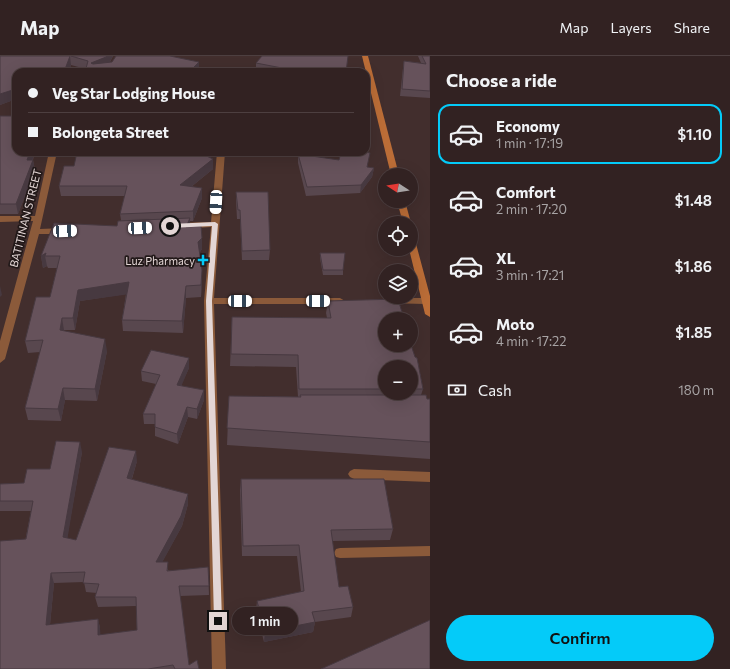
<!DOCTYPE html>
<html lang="en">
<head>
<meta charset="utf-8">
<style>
  :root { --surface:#322222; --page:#3a2a2a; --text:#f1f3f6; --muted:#a8a4a5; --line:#4d3f40; --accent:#04cbf9 }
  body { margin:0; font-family:Commissioner,sans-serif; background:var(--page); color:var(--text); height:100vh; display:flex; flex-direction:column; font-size:15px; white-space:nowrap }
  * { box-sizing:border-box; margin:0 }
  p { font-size:13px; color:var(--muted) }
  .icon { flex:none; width:22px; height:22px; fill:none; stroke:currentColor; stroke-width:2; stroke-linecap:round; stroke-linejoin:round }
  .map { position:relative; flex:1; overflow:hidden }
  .drawer { display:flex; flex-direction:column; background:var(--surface); width:300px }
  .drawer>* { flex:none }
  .top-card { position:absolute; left:12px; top:12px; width:358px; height:88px; border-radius:12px; box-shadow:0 4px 16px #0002,0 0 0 1px var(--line); display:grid; align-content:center; height:88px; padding:0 16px; background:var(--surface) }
  .needle { width:26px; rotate:282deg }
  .controls { position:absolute; left:378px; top:112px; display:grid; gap:8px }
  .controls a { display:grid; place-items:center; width:40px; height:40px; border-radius:50%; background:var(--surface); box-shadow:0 4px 16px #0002,0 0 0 1px var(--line); font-size:20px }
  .end { position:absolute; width:18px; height:18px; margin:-9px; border:5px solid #e3d6d5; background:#111; box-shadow:0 0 0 2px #111 }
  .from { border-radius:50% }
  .bubble { position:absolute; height:28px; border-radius:14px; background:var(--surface); box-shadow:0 4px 16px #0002,0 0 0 1px var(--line); font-size:13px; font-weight:600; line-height:28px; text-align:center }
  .car { position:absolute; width:12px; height:24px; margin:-12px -6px; border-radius:5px; box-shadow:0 0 3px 1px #0007; background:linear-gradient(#fff 24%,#345 0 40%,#fff 0 76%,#345 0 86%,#fff 0) }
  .top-card b { display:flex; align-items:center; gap:14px; height:38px; font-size:15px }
  .top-card b+b { border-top:1px solid var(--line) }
  .top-card i { width:10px; height:10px; background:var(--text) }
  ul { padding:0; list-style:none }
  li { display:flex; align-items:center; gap:12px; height:60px; margin:0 8px 6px; padding:0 8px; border:2px solid transparent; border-radius:12px }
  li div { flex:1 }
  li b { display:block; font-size:15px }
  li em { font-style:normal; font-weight:600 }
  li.selected { border-color:var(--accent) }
  li>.icon { width:36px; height:36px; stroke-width:1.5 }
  h2 { padding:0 16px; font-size:18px; line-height:48px }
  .pay { display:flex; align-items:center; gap:10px; height:44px; padding:0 16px; font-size:15px }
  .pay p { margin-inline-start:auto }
  .primary-button { display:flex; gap:8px; margin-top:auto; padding:8px 16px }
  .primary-button a { flex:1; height:46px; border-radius:24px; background:var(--accent); color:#111; font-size:16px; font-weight:600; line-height:46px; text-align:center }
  header { display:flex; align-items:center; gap:24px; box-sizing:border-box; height:56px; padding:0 20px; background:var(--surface); border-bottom:1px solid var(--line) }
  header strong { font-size:19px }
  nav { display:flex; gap:22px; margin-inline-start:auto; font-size:14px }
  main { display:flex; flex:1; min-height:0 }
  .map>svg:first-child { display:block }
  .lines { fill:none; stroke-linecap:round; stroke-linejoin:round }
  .lane { fill:#8b5a3a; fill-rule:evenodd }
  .street { fill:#8b5a3a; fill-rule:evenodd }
  .secondary { fill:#bb6d37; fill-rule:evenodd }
  .wall { fill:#58474e; fill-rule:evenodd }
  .shaded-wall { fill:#473940 }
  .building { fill:#66525b; stroke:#473940; fill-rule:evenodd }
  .route { fill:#e3d6d5 }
  .poi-dot { fill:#04cbf9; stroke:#221919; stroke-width:1.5 }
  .labels { text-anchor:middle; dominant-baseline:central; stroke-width:3.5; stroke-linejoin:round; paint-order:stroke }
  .street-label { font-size:11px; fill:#e3d6d5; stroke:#221919 }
  .poi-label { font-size:11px; fill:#e3d6d5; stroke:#221919; text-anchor:end }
</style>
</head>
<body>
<header>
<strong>Map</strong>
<nav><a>Map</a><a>Layers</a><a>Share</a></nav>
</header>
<main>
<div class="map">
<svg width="430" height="613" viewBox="0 0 430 613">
  <rect width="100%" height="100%" fill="#422e2d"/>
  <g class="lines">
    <!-- lane -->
    <g class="lane">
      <polygon points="354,413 430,416 430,426 354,423 350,421 348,418 350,415"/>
      <polygon points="430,490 430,500 340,502 336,501 334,497 336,493 340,492"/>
    </g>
    <!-- street -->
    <g class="street">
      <polygon points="49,96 57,96 40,173 64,172 68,175 64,178 39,178 5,303 0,307 0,285 33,165 0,166 0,160 35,160"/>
      <polygon points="217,96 225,96 214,242 340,242 345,245 340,248 214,248 226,613 212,613 204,245 211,171 178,173 174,170 178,167 211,166"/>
      <polygon points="386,242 426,242 429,243 430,246 426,248 383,247 381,245 383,243"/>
    </g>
    <!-- secondary -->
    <g class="secondary">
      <polygon points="362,0 368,0 399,119 391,119"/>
      <polygon points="397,145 405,145 411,167 403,167"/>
      <polygon points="411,181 415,184 430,240 430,261 425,258 409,193 411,193"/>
    </g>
  </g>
  <!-- wall -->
  <g class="wall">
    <polygon points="0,0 113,0 110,6 170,0 86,13 71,9 69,16 16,16 16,43 0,49"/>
    <polygon points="418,0 430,0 430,42 400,40 403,12 404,5 421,7"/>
    <polygon points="256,7 346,16 268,16 256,14"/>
    <polygon points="0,60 16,96 35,96 33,104 35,114 18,158 0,158"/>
    <polygon points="298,98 374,112 372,121 360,137 306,140 298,107"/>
    <polygon points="74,110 213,113 191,131 202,142 193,165 190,165 190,171 202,193 200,196 202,226 201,241 186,242 183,277 123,275 122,264 126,238 80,245 75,274 64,274 64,275 107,295 97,345 65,344 61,365 28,364 25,352 40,296 28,297 25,285 50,241 57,212 48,212 47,210 43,212 41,200 117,170 121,164 120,158 125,140 61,140 59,130"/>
    <polygon points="236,136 270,194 269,204 242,204 240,163 237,163 236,145"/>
    <polygon points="320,197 343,214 343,219 323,219 320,202"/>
    <path d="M398 243 404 263H385V289H411L415 301 417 302 423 333 421 339H426L427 343H430V403L227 389 229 340 298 341 296 311 230 310 232 261 327 262 326 257 328 245ZM385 311H411V337H385Z"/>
    <polygon points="189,302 189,312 181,329 204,344 197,363 188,361 178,388 155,380 155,368 144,368 143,358 156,328 142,325 141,315"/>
    <path d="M82 396 67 482 76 484 137 405 132 423 188 448 182 470 162 506 169 515 208 511 209 539 180 540 189 609 199 613H0L31 455H0V428L24 427ZM84 526 86 536 97 537 95 541 98 551 136 550 137 574 100 579V572L98 563 50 569 54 527Z"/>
    <polygon points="241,423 393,473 390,484 332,485 339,531 353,551 351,561 315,566 313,576 264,586 256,554 257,545 301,536 297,500 242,500 240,434"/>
  </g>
  <!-- shaded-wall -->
  <g class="shaded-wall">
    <polygon points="70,0 71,9 69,16 64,16"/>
    <polygon points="107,0 113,0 107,11 93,16 91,7"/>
    <polygon points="199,6 199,16 189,16"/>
    <polygon points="16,33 16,43 0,49 0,38"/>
    <polygon points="30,96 35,96 32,105 33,104 35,114 18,158 16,148 27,104"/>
    <polygon points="213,103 213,113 181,139 180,129"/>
    <polygon points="374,112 372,121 360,137 361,129"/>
    <polygon points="202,132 202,142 193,165 193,155"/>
    <polygon points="190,162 190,173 186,171"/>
    <polygon points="202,182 202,193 199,197 198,186"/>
    <polygon points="46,197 45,200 47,210 43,212 41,200"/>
    <polygon points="202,214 202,226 201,241 201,229"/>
    <polygon points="129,226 130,238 80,245 75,274 73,262 78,234"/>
    <polygon points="0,230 2,239 0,241"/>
    <polygon points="186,230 186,242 183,277 182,265"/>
    <polygon points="62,262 64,274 62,286 60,274"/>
    <polygon points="105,283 107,295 97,345 95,333"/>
    <polygon points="189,302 189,312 178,338 177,329"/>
    <polygon points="63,332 65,344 61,365 58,353"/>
    <polygon points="204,334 204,344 197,363 197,353"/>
    <polygon points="187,351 188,361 178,388 177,378"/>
    <polygon points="80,386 82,396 66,491 63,481"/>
    <polygon points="136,395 137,405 129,432 127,422"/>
    <polygon points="188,438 188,448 182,470 157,516 156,506"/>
    <polygon points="51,517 54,527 49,578 46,569"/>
    <polygon points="98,563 100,572 101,588 98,579"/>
    <polygon points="315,566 313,576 264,586 265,576"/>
  </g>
  <!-- building -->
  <g class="building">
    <polygon points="0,0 70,0 64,16 16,16 16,33 0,38"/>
    <polygon points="71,0 107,0 106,1 91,7 93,8 112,6 116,0 170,0 199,6 189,16 85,16 88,5"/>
    <polygon points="262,0 348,0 346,16 279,16 282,12 256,7"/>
    <polygon points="422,0 430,0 430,35 402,33 404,5 426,8"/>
    <polygon points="0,60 16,60 16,96 30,96 27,104 33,104 16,148 0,148"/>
    <polygon points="77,96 198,96 213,103 180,129 202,132 193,155 120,158 127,130 59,130 64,110 74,110"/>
    <polygon points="341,96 366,96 370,97 367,111 374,112 361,129 307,131 298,98 339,104"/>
    <polygon points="236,136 268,136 270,194 242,195 240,154 238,154"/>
    <polygon points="190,162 186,171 201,170 202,182 198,186 202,214 201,229 186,230 182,265 122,264 129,226 78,234 73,262 62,262 60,274 105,283 95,333 63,332 58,353 25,352 43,284 25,285 36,241 50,241 60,200 45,200 46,197 41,200 54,167 117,170 118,165"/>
    <polygon points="320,197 345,197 343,214 323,214"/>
    <polygon points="398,243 404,263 385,263 385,289 411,289 415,301 417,302 423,333 411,333 411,311 385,311 385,333 299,333 298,299 231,298 232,261 331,262 328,245"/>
    <polygon points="151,294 189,302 177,329 204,334 197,353 187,351 177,378 155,371 155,358 143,358 160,319 141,315"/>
    <polygon points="300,339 426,339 427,343 430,343 430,386 227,372 229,340 301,341"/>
    <path d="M56 385 80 386 63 481 76 484 109 391 136 395 127 422 188 438 181 460 156 506H168L167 515 208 511 209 530H179L189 609 197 604 199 613H175L173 609 148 613H0V485L26 483 33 445H0V428L24 427 27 413H50ZM85 516 83 527 99 528 95 541H136L137 574 98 579V563L46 569 51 517Z"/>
    <polygon points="241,423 384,423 393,473 331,474 339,531 348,530 353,551 312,556 315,566 265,576 257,545 304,535 299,489 243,490"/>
    <polygon points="430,564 430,613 321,613"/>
  </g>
  <!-- route -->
  <polygon class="route" points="215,166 218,168 212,245 222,565 218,569 214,565 206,245 212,170 170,172 167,170 170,168"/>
  <!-- markers -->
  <path class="poi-dot" d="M201 198h4v4h4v4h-4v4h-4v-4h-4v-4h4z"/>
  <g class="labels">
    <!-- street labels -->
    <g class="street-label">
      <text transform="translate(25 162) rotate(-76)">BATITINAN STREET</text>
    </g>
    <!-- poi labels -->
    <g class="poi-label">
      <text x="195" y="204">Luz Pharmacy</text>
    </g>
  </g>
</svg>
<div class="controls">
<a><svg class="needle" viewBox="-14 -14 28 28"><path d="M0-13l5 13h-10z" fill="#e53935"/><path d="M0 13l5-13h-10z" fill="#a8a4a5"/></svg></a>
<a><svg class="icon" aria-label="locate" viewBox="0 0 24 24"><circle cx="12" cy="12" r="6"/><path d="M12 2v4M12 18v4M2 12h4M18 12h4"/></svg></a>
<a><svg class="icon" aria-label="layers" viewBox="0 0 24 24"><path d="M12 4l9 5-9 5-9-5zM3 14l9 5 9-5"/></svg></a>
<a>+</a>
<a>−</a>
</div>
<i class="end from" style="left:170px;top:170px"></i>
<i class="end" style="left:218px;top:565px"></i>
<div class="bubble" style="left:232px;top:551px;width:66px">1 min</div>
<i class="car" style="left:216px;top:146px;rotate:183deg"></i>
<i class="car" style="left:140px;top:172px;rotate:87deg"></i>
<i class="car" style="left:65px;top:175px;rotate:87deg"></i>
<i class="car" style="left:240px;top:245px;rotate:90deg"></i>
<i class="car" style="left:318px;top:245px;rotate:90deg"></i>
<div class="top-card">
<b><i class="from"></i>Veg Star Lodging House</b>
<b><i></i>Bolongeta Street</b>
</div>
</div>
<section class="drawer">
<h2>Choose a ride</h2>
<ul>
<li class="selected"><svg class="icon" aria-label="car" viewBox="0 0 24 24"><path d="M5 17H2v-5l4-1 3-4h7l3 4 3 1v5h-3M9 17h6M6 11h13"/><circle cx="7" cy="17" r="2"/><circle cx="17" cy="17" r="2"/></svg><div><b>Economy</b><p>1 min · 17:19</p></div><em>$1.10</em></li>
<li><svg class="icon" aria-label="car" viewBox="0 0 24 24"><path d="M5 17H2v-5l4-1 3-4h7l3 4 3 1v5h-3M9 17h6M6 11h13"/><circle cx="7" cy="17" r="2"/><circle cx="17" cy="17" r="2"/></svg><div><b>Comfort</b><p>2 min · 17:20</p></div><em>$1.48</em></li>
<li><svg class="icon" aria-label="car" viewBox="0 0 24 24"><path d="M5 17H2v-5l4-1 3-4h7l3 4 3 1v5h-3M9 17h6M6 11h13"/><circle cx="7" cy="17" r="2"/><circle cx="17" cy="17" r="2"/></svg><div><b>XL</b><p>3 min · 17:21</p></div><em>$1.86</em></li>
<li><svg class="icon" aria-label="car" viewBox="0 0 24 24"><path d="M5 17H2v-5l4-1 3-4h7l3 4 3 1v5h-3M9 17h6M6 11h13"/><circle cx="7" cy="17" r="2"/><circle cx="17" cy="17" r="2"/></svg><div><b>Moto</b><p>4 min · 17:22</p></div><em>$1.85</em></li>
</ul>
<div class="pay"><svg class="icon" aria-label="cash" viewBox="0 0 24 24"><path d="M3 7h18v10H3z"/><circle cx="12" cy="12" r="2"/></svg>Cash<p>180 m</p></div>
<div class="primary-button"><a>Confirm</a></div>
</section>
</main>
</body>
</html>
